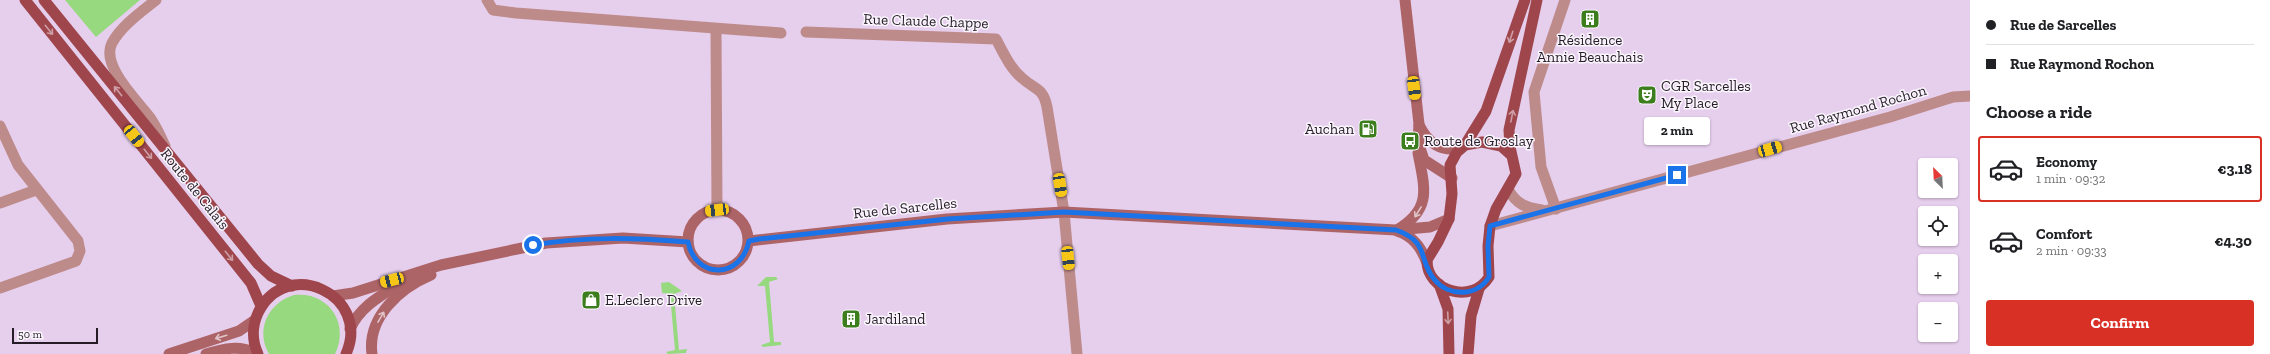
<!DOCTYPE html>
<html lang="en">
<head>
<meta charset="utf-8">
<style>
  :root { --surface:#fff; --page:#f6f6f6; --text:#202124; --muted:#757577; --line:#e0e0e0; --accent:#d93025 }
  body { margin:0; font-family:"Zilla Slab",serif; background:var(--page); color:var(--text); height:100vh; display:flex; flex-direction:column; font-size:15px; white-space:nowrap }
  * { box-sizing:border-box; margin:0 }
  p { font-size:13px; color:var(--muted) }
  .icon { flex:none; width:22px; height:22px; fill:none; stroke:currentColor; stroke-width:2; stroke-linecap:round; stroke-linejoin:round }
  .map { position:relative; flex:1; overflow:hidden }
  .sheet { display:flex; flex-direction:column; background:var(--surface); width:300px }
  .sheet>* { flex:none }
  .banner { display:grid; align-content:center; height:88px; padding:0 16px; background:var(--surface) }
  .needle { width:26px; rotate:336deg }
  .buttons { position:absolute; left:1918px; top:158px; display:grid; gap:8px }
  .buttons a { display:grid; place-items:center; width:40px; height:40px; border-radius:4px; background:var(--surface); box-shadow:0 1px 3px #0004; font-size:20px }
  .scale { position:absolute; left:12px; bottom:10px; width:86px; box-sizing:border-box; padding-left:4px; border:2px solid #251c27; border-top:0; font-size:11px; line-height:14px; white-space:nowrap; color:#251c27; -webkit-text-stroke:3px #fbf6fd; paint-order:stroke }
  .end { position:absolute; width:18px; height:18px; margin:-9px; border:5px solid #1a73e8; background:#fff; box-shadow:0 0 0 2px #fff }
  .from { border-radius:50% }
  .bubble { position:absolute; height:28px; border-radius:4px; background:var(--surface); box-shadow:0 1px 3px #0004; font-size:13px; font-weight:700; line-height:28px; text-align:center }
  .car { position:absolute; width:12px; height:24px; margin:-12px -6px; border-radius:5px; box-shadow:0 0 3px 1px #0007; background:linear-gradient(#f5c518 24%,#345 0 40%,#f5c518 0 76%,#345 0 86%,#f5c518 0) }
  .banner b { display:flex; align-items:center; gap:14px; height:38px; font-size:15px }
  .banner b+b { border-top:1px solid var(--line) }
  .banner i { width:10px; height:10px; background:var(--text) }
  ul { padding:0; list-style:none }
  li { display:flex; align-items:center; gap:12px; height:66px; margin:0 8px 6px; padding:0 8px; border:2px solid transparent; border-radius:4px }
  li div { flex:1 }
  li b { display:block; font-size:15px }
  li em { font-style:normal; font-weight:700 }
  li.on { border-color:var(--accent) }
  li>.icon { width:36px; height:36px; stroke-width:1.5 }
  h2 { padding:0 16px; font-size:18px; line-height:48px }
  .button { display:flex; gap:8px; margin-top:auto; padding:8px 16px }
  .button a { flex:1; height:46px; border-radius:4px; background:var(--accent); color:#fff; font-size:16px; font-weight:700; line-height:46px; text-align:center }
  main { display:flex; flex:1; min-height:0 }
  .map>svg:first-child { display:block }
  .green { fill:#96d97e }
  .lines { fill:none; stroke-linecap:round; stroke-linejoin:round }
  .minor { stroke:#be8b8b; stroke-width:11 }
  .secondary { stroke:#ad6467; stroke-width:11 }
  .primary { stroke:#9f464d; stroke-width:11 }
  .oneway { stroke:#cd9ea5 }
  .oneway2 { stroke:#e0c3c8 }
  .route { stroke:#1a73e8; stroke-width:5 }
  .labels { text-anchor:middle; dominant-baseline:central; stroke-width:3; stroke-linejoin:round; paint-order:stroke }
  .street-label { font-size:15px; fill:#251c27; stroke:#fbf6fd }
  .poi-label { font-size:15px; fill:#251c27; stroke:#fbf6fd; text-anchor:start }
</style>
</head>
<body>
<main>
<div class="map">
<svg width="1970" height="354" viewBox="0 0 1970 354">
  <rect width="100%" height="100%" fill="#e6ceed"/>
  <!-- green -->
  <g class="green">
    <polygon points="65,0 140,0 96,37"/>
    <polygon points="766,277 776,277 778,279 769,282 774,342 781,342 781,345 763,347 761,345 770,342 765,286 757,286"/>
    <polygon points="669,282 682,291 674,294 679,350 687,349 686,353 668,354 666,352 675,350 670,294 662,293 661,283"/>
    <path d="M294 295C328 291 350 323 335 354H269C255 330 268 303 294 295Z"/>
  </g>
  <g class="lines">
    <!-- minor -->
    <g class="minor">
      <path d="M156 0C141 12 121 26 112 43 100 66 139 102 151 119 157 128 161 137 165 146"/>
      <polyline points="487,0 493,10 516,13 781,33"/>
      <polyline points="716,30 717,210"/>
      <path d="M806 32 996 39C1003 52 1010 68 1022 78 1035 90 1043 87 1047 107L1064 212 1077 354"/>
      <polyline points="0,126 18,165 78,241 80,251 76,261 0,288"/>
      <path d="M1508 189C1516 204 1526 208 1542 210"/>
      <polyline points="0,203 36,190"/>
      <polyline points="1556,209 1541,167 1534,92 1565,0"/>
      <polyline points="1490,226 1890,117 1953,97 1970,96"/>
    </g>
    <!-- secondary -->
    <g class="secondary">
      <polyline points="1405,0 1419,124 1418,142 1424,160 1452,178"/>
      <path d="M1419 125C1428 143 1440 152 1461 148"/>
      <circle cx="718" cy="240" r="30"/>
      <path d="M1397 230C1432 209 1425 189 1418 153"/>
      <path d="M1397 231C1413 236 1421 247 1427 263"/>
      <polyline points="749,241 947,219 1064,212 1396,230 1430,227 1449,219"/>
      <polyline points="333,296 353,293 441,265 546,243 623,238 688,242"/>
      <path d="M350 329C361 304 386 293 407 279"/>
      <polyline points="169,354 239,331 255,320"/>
      <path d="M206 354C223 349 240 344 257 354"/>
      <path d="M372 354C367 317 400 288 431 275"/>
    </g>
    <!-- primary -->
    <g class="primary">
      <polyline points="25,0 251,283 261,306"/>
      <polyline points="44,0 258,264 271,276 292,286"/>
      <polyline points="1465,145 1486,111 1525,0"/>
      <path d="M1511 155 1501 146 1482 142 1465 145 1457 152 1450 165 1452 194 1449 219 1438 242 1427 260C1426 291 1472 305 1489 277L1488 246 1490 226 1496 209 1516 174 1510 147 1509 130 1537 0"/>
      <polyline points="1439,284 1448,309 1449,354"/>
      <path d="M258 354C252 341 252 326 258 313 286 255 372 295 346 354"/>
      <polyline points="1468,354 1471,316 1479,289"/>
    </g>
  </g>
  <!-- one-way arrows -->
  <defs><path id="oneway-shaft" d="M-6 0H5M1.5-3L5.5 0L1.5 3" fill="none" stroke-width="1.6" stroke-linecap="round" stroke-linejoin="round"/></defs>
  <g class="oneway">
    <use href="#oneway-shaft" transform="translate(49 30) rotate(51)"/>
    <use href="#oneway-shaft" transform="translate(1511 37) rotate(108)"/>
    <use href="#oneway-shaft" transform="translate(118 91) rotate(-129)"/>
    <use href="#oneway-shaft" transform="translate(1512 116) rotate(-79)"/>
    <use href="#oneway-shaft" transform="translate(148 154) rotate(51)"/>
    <use href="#oneway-shaft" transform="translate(229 256) rotate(51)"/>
    <use href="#oneway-shaft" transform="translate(1448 318) rotate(87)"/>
  </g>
  <g class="oneway2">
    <use href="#oneway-shaft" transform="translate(1418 212) rotate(122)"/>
    <use href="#oneway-shaft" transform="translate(381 317) rotate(-60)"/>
    <use href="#oneway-shaft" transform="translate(221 337) rotate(164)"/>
  </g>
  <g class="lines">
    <!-- route -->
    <path class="route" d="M533 245C585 236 636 238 688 242 696 280 741 279 749 241L759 239 948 219 1064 212 1396 230C1430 242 1418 260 1434 279 1448 297 1477 297 1489 277L1488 246 1490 226 1677 175"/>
  </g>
  <!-- icons -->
  <defs>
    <symbol id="building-square" viewBox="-11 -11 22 22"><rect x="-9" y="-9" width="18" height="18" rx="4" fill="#3c7d1d" stroke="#fbf6fd"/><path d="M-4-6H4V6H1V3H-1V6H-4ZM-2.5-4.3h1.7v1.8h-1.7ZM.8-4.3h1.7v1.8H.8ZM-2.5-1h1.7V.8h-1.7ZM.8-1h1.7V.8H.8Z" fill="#fff"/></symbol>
    <symbol id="theatre-square" viewBox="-11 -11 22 22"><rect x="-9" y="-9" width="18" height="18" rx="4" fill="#3c7d1d" stroke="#fbf6fd"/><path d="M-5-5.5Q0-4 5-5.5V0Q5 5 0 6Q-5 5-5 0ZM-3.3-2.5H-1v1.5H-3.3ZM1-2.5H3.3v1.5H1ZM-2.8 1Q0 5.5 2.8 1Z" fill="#fff"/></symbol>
    <symbol id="fuel-square" viewBox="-11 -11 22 22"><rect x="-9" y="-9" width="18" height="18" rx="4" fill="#3c7d1d" stroke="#fbf6fd"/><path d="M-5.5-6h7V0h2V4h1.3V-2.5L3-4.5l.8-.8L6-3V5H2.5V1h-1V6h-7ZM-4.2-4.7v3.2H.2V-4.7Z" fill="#fff"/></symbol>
    <symbol id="bus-square" viewBox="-11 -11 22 22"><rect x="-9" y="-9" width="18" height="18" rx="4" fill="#3c7d1d" stroke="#fbf6fd"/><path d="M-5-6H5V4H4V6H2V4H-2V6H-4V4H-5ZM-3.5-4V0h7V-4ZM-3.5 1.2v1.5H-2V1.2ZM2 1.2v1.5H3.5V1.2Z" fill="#fff"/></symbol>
    <symbol id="shop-square" viewBox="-11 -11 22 22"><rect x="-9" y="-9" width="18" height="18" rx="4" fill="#3c7d1d" stroke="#fbf6fd"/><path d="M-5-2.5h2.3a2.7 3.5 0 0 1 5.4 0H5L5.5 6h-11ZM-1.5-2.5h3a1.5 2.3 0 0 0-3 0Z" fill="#fff"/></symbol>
  </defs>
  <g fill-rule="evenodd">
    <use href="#building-square" x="1579" y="8" width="22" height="22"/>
    <use href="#theatre-square" x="1636" y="84" width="22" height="22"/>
    <use href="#fuel-square" x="1357" y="118" width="22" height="22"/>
    <use href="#bus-square" x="1399" y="130" width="22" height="22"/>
    <use href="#shop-square" x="580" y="289" width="22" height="22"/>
    <use href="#building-square" x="840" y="308" width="22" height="22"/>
  </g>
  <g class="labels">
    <!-- street labels -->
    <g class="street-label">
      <text transform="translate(926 21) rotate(2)">Rue Claude Chappe</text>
      <text transform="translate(1858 109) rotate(-16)">Rue Raymond Rochon</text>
      <text transform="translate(195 189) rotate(51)">Route de Calais</text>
      <text transform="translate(905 208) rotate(-6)">Rue de Sarcelles</text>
    </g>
    <!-- poi labels -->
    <g class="poi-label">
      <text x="1590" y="40" text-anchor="middle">Résidence<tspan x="1590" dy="17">Annie Beauchais</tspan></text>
      <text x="1661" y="86">CGR Sarcelles<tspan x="1661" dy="17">My Place</tspan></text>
      <text x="1354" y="129" text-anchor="end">Auchan</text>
      <text x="1424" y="141">Route de Groslay</text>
      <text x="605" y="300">E.Leclerc Drive</text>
      <text x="865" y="319">Jardiland</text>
    </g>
  </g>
</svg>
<div class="buttons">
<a><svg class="needle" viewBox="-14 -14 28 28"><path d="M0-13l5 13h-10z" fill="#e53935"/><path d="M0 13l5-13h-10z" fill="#757577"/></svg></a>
<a><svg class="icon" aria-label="locate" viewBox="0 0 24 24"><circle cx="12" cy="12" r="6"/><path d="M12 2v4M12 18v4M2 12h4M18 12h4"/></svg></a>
<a>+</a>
<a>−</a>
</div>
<div class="scale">50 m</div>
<i class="end from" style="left:533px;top:245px"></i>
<i class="end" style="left:1677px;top:175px"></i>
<div class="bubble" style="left:1644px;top:117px;width:66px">2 min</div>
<i class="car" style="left:1414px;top:88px;rotate:173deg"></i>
<i class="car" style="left:134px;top:136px;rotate:141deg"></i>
<i class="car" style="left:1770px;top:149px;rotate:74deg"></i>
<i class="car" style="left:1060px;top:185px;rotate:171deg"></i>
<i class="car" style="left:717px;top:210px;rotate:263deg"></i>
<i class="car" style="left:1068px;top:258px;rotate:174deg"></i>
<i class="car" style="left:392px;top:280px;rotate:255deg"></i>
</div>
<section class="sheet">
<div class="banner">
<b><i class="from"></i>Rue de Sarcelles</b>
<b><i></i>Rue Raymond Rochon</b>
</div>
<h2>Choose a ride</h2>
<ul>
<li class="on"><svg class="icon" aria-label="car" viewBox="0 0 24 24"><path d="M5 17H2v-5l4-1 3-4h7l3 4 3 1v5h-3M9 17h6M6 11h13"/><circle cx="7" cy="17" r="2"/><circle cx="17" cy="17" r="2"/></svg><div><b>Economy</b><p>1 min · 09:32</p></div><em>€3.18</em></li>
<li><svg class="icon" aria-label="car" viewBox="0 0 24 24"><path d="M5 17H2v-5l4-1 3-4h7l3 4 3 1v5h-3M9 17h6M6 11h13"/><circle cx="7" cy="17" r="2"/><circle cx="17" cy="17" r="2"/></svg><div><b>Comfort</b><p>2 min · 09:33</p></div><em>€4.30</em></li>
</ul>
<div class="button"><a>Confirm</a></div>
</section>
</main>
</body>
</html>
